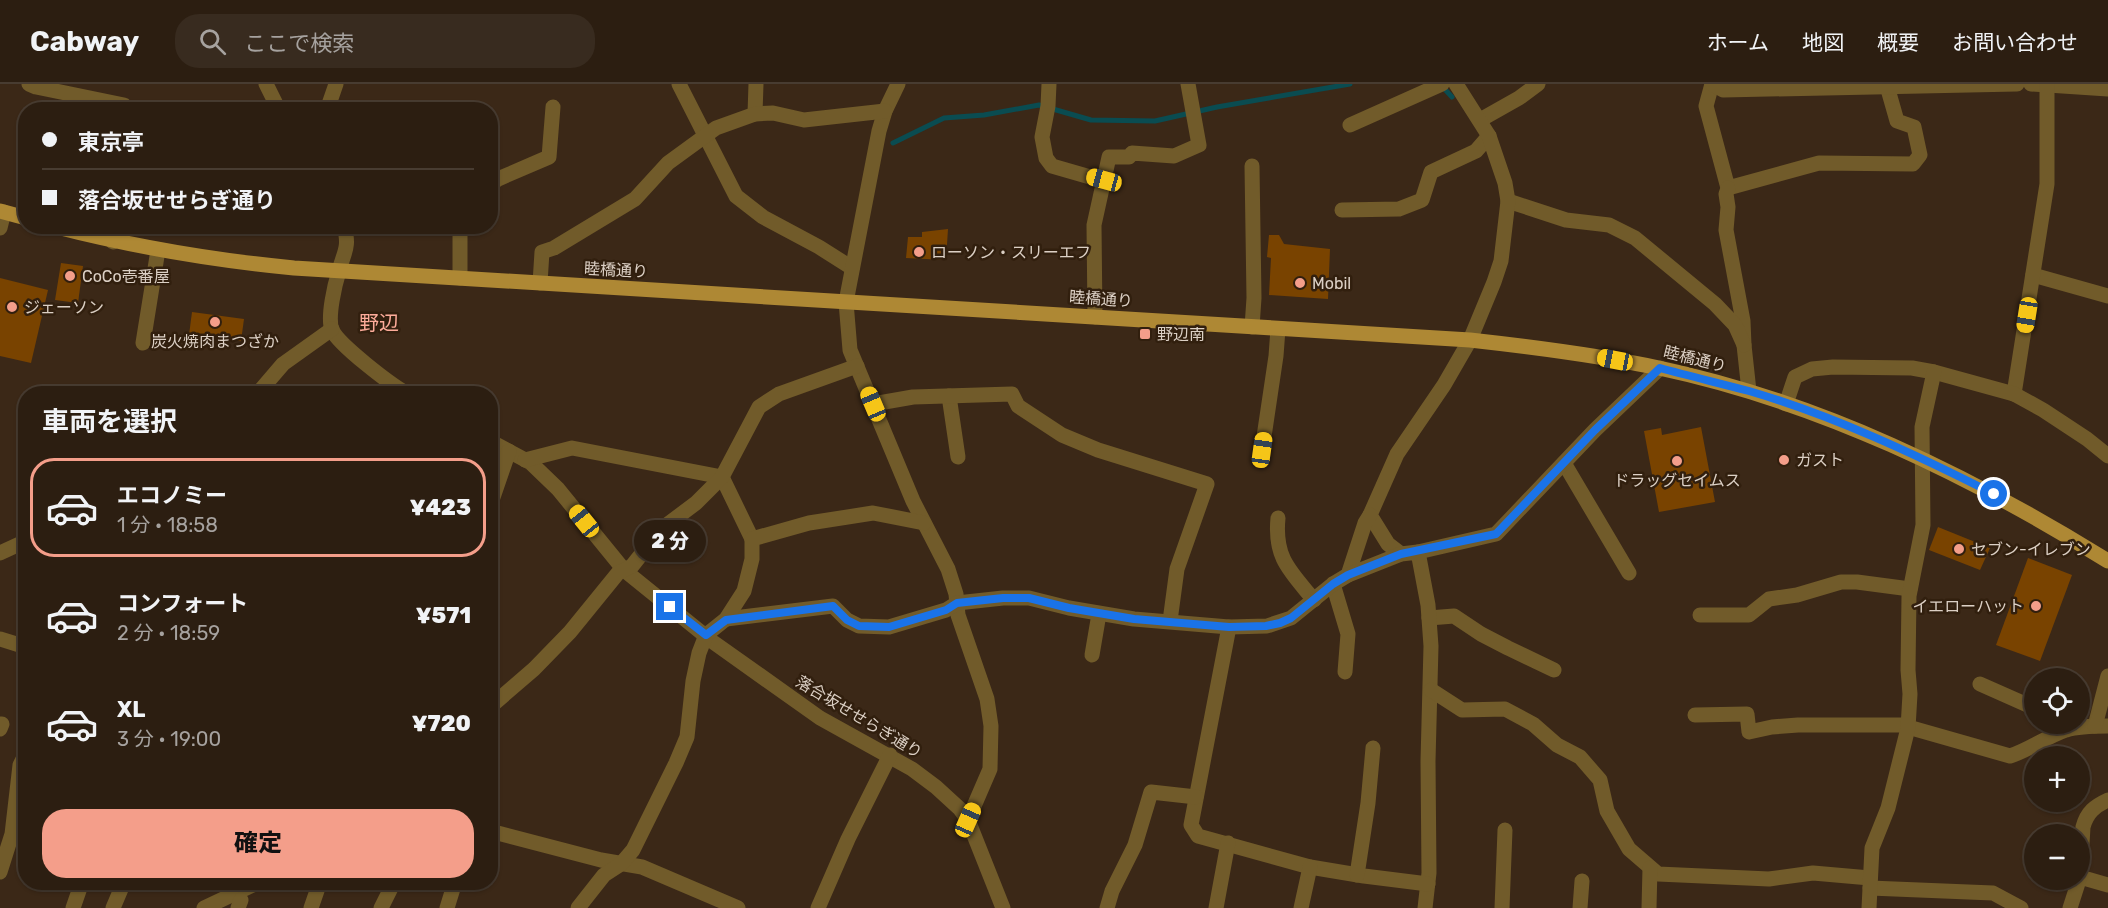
<!DOCTYPE html>
<html lang="ja">
<head>
<meta charset="utf-8">
<style>
  :root { --surface:#2c1e11; --page:#382b1f; --text:#f1f3f6; --muted:#a6a29f; --line:#483c31; --accent:#f49e8a }
  body { margin:0; font-family:Rubik,"Noto Sans JP",sans-serif; background:var(--page); color:var(--text); height:100vh; display:flex; flex-direction:column; font-size:22px; white-space:nowrap }
  * { box-sizing:border-box; margin:0 }
  p { font-size:20px; color:var(--muted) }
  .icon { flex:none; width:33px; height:33px; fill:none; stroke:currentColor; stroke-width:2; stroke-linecap:round; stroke-linejoin:round }
  .map { position:relative; flex:1; overflow:hidden }
  .side { position:absolute; left:18px; top:302px; width:480px; height:504px; display:flex; flex-direction:column; background:var(--surface); border-radius:24px; box-shadow:0 2px 4px #0004,0 0 0 2px var(--line) }
  .side>* { flex:none }
  .top-card { position:absolute; left:18px; top:18px; width:480px; height:132px; border-radius:24px; box-shadow:0 2px 4px #0004,0 0 0 2px var(--line); display:grid; align-content:center; height:132px; padding:0 24px; background:var(--surface) }
  .tools { position:absolute; left:2024px; top:584px; display:grid; gap:12px }
  .tools a { display:grid; place-items:center; width:66px; height:66px; border-radius:50%; background:var(--surface); box-shadow:0 2px 4px #0004,0 0 0 2px var(--line); font-size:30px }
  .end { position:absolute; width:27px; height:27px; margin:-14px; border:8px solid #1a73e8; background:#fff; box-shadow:0 0 0 3px #fff }
  .from { border-radius:50% }
  .bubble { position:absolute; height:42px; border-radius:21px; background:var(--surface); box-shadow:0 2px 4px #0004,0 0 0 2px var(--line); font-size:20px; font-weight:800; line-height:42px; text-align:center }
  .car { position:absolute; width:18px; height:36px; margin:-18px -9px; border-radius:8px; box-shadow:0 0 4px 2px #0007; background:linear-gradient(#f5c518 24%,#345 0 40%,#f5c518 0 76%,#345 0 86%,#f5c518 0) }
  .top-card b { display:flex; align-items:center; gap:21px; height:57px; font-size:22px }
  .top-card b+b { border-top:2px solid var(--line) }
  .top-card i { width:15px; height:15px; background:var(--text) }
  ul { padding:0; list-style:none }
  li { display:flex; align-items:center; gap:18px; height:99px; margin:0 12px 9px; padding:0 12px; border:3px solid transparent; border-radius:24px }
  li div { flex:1 }
  li b { display:block; font-size:22px }
  li em { font-style:normal; font-weight:800 }
  li.active { border-color:var(--accent) }
  li>.icon { width:54px; height:54px; stroke-width:1.5 }
  h2 { padding:0 24px; font-size:27px; line-height:72px }
  .primary-button { display:flex; gap:12px; margin-top:auto; padding:12px 24px }
  .primary-button a { flex:1; height:69px; border-radius:24px; background:var(--accent); color:#111; font-size:24px; font-weight:800; line-height:69px; text-align:center }
  header { display:flex; align-items:center; gap:36px; box-sizing:border-box; height:84px; padding:0 30px; background:var(--surface); border-bottom:2px solid var(--line) }
  header strong { font-size:28px }
  nav { display:flex; gap:33px; margin-inline-start:auto; font-size:21px }
  .search { width:420px; height:54px; background:var(--page); display:flex; align-items:center; gap:15px; box-sizing:border-box; padding:0 21px; border-radius:24px; color:var(--muted); font-size:22px }
  .map>svg:first-child { display:block }
  .lines { fill:none; stroke-linecap:round; stroke-linejoin:round }
  .stream { stroke:#0a4c51; stroke-width:5 }
  .building { fill:#794300 }
  .minor { stroke:#715b2a; stroke-width:15 }
  .major { stroke:#ae8834; stroke-width:15 }
  .route { stroke:#1a73e8; stroke-width:8 }
  .poi-dot { fill:#f49e8a; stroke:#311f0e; stroke-width:2 }
  .labels { text-anchor:middle; dominant-baseline:central; stroke-width:5; stroke-linejoin:round; paint-order:stroke }
  .poi-label { font-size:16px; fill:#dcd0c5; stroke:#311f0e; text-anchor:start }
  .street-label { font-size:16px; fill:#dcd0c5; stroke:#311f0e }
  .quarter-label { font-size:20px; fill:#fdac9a; stroke:#311f0e }
</style>
</head>
<body>
<header>
<strong>Cabway</strong>
<div class="search"><svg class="icon" aria-label="search" viewBox="0 0 24 24"><circle cx="10" cy="10" r="6"/><path d="M15 15l6 6"/></svg>ここで検索</div>
<nav><a>ホーム</a><a>地図</a><a>概要</a><a>お問い合わせ</a></nav>
</header>
<div class="map">
<svg width="2108" height="824" viewBox="0 0 2108 824">
  <rect width="100%" height="100%" fill="#3b2817"/>
  <g class="lines">
    <!-- stream -->
    <g class="stream">
      <polyline points="1441,1 1452,13"/>
      <polyline points="893,59 944,34 984,31 1039,21 1091,36 1155,37 1217,23 1350,0"/>
    </g>
  </g>
  <!-- building -->
  <g class="building">
    <polygon points="948,145 946,176 906,174 908,153 922,153 922,148"/>
    <polygon points="1269,151 1279,151 1284,160 1330,165 1328,215 1269,211 1271,174 1267,173"/>
    <polygon points="61,179 83,182 78,219 55,216"/>
    <polygon points="0,194 48,206 31,279 0,272"/>
    <polygon points="192,228 244,235 241,257 189,251"/>
    <polygon points="1701,343 1715,418 1659,428 1644,347 1661,344 1662,351"/>
    <polygon points="1938,443 1990,464 1980,486 1929,466"/>
    <polygon points="2028,474 2072,491 2040,577 1996,561"/>
  </g>
  <g class="lines">
    <!-- minor -->
    <g class="minor">
      <polyline points="29,0 36,3 124,21"/>
      <polyline points="266,0 279,26"/>
      <polyline points="679,0 736,112 763,133 819,163 852,184"/>
      <polyline points="898,0 885,27 879,47 846,218 850,266 913,417 948,485 956,510 958,531 987,615 991,642 990,685 968,736"/>
      <polyline points="1049,0 1048,22 1042,53 1046,74 1052,82 1104,97"/>
      <polyline points="1712,0 1706,22 1728,104 1819,79 1913,80 1920,71 1914,43 1897,37 1887,2"/>
      <polyline points="1712,0 1723,6 2017,0"/>
      <polyline points="2031,0 2108,5"/>
      <polyline points="327,26 336,0"/>
      <polyline points="755,30 756,0"/>
      <polyline points="1480,36 1519,14 1538,0"/>
      <polyline points="1350,41 1442,0"/>
      <polyline points="1252,82 1254,214 1252,243"/>
      <polyline points="490,101 498,95 549,73 553,23"/>
      <polyline points="1728,104 1726,110 1728,123 1726,146 1743,237 1744,261 1749,307"/>
      <polyline points="1508,117 1566,136 1609,141 1635,154 1715,220 1735,241 1744,261"/>
      <polyline points="1342,126 1399,125 1422,116 1431,88 1476,67 1489,52"/>
      <path d="M344 142C350 164 344 167 339 187 335 200 327 233 332 246 339 261 390 300 406 309"/>
      <polyline points="0,144 4,128"/>
      <polyline points="113,158 116,142"/>
      <polyline points="2033,191 2108,212"/>
      <polyline points="460,194 460,142"/>
      <polyline points="540,199 542,168 554,164 635,115 668,79 716,44 755,30 773,29 804,36 885,27"/>
      <polyline points="1095,233 1094,141 1109,73 1129,73 1132,69 1174,72 1199,61 1188,0"/>
      <polyline points="143,259 158,166"/>
      <polyline points="258,309 283,280 332,245"/>
      <polyline points="2014,310 2047,100 2047,0"/>
      <polyline points="949,312 958,373"/>
      <polyline points="873,320 913,313 1012,310 1018,322 1062,351 1098,366 1207,400 1177,485 1170,537"/>
      <polyline points="1786,320 1795,293 1812,285 1833,283 1912,284 1934,288 2014,310 2043,326 2087,355 2108,372"/>
      <polyline points="490,357 531,379 558,405 624,486 713,558 820,634 912,685 936,703 960,725 968,736 1003,824"/>
      <polyline points="1262,366 1276,272 1278,245"/>
      <polyline points="525,376 572,364 722,393 752,455"/>
      <polyline points="1564,379 1629,489"/>
      <polyline points="490,422 509,367"/>
      <path d="M1278 434C1274 474 1290 487 1314 516"/>
      <polyline points="1418,468 1496,450 1595,346 1660,284"/>
      <polyline points="0,469 26,457"/>
      <polyline points="1401,470 1388,460 1370,431 1397,370 1444,301 1470,256 1494,198 1501,177 1508,117 1505,99 1489,52 1456,0"/>
      <polyline points="1348,491 1365,439 1370,431"/>
      <polyline points="1333,500 1348,550 1345,588"/>
      <polyline points="1700,531 1749,531 1769,515 1797,511 1841,498 1857,498 1910,505"/>
      <polyline points="1429,534 1454,532 1481,550 1508,564 1554,586"/>
      <polyline points="726,535 833,522 847,536 859,542 889,543 946,526 957,519 1003,514 1029,514 1069,524 1134,535 1229,543 1267,542 1291,534 1333,500 1348,491 1401,470 1418,468 1428,521 1431,562 1428,677 1429,789 1425,824"/>
      <polyline points="1229,543 1191,741 1198,752 1310,783 1364,792 1428,800"/>
      <polyline points="0,555 26,563"/>
      <polyline points="1092,571 1099,530"/>
      <polyline points="1980,600 2034,624"/>
      <polyline points="1431,606 1462,626 1505,625 1533,640 1557,661 1580,673 1600,696 1607,727 1629,765 1658,790 1769,795 1813,789 1870,794"/>
      <polyline points="490,623 534,585 570,548 618,489 632,482 651,458 668,440 696,419 722,393 759,323 779,310 857,282"/>
      <path d="M1695 631 1747 630 1749 648 1772 643 1798 641H1901L2010 672C2029 666 2046 653 2066 646 2079 642 2094 642 2108 642"/>
      <polyline points="0,640 2,640 0,645"/>
      <polyline points="2095,642 2108,592"/>
      <polyline points="490,747 601,776 642,783 738,824"/>
      <polyline points="2033,779 2034,779"/>
      <polyline points="0,788 12,750 20,681 26,669"/>
      <polyline points="1357,791 1368,719 1373,664"/>
      <polyline points="2080,793 2108,801"/>
      <polyline points="1870,804 1993,809 2021,824"/>
      <polyline points="73,824 82,798"/>
      <polyline points="113,824 124,798"/>
      <polyline points="204,824 259,798"/>
      <polyline points="238,824 241,816"/>
      <polyline points="311,824 320,798"/>
      <polyline points="381,824 394,798"/>
      <polyline points="447,824 455,798"/>
      <polyline points="578,824 604,791 621,780 633,766 676,679 687,653 693,597 699,569 706,551 726,535 744,507 752,475 752,455 809,439 873,429 924,439"/>
      <polyline points="818,824 848,755 890,671"/>
      <polyline points="1107,824 1112,807 1135,761 1151,708 1196,713"/>
      <polyline points="1216,824 1228,759"/>
      <polyline points="1301,824 1310,783"/>
      <polyline points="1502,824 1505,746"/>
      <polyline points="1580,824 1582,797"/>
      <polyline points="1649,824 1650,784"/>
      <polyline points="1869,824 1872,764 1888,724 1908,644 1910,610 1908,586 1909,512 1923,441 1922,343 1934,288"/>
      <path d="M2070 824 2080 793 2083 743C2087 728 2095 722 2108 716"/>
    </g>
    <!-- major -->
    <g class="major">
      <polyline points="0,127 26,134"/>
      <path d="M53 142C134 163 211 176 294 184L1470 256C1533 263 1596 271 1659 284 1819 318 1969 391 2108 477"/>
    </g>
  </g>
  <g class="lines">
    <!-- route -->
    <path class="route" d="M670 523 706 551 726 536 833 522 847 536 859 542 889 543 946 526 957 519 1003 514H1029L1069 524 1134 535 1229 543 1266 542 1280 539 1291 534 1333 500 1348 491 1401 470 1496 450 1595 346 1660 284C1689 292 1719 299 1749 307 1834 332 1915 370 1994 410"/>
  </g>
  <!-- markers -->
  <g class="poi-dot">
    <circle cx="919" cy="168" r="6"/>
    <circle cx="70" cy="192" r="6"/>
    <circle cx="1300" cy="199" r="6"/>
    <circle cx="12" cy="223" r="6"/>
    <circle cx="215" cy="238" r="6"/>
    <rect x="1139" y="244" width="12" height="12" rx="3"/>
    <circle cx="1784" cy="376" r="6"/>
    <circle cx="1677" cy="377" r="6"/>
    <circle cx="1959" cy="465" r="6"/>
    <circle cx="2036" cy="522" r="6"/>
  </g>
  <g class="labels">
    <!-- poi labels -->
    <g class="poi-label">
      <text x="931" y="168">ローソン・スリーエフ</text>
      <text x="82" y="192">CoCo壱番屋</text>
      <text x="1312" y="199">Mobil</text>
      <text x="24" y="223">ジェーソン</text>
      <text x="1157" y="250">野辺南</text>
      <text x="215" y="257" text-anchor="middle">炭火焼肉まつざか</text>
      <text x="1796" y="376">ガスト</text>
      <text x="1677" y="396" text-anchor="middle">ドラッグセイムス</text>
      <text x="1971" y="465">セブン-イレブン</text>
      <text x="2024" y="522" text-anchor="end">イエローハット</text>
    </g>
    <!-- street labels -->
    <g class="street-label">
      <text transform="translate(616 186) rotate(3)">睦橋通り</text>
      <text transform="translate(1101 215) rotate(4)">睦橋通り</text>
      <text transform="translate(1695 275) rotate(14)">睦橋通り</text>
      <text transform="translate(859 633) rotate(31)">落合坂せせらぎ通り</text>
    </g>
    <!-- quarter labels -->
    <g class="quarter-label">
      <text x="379" y="239">野辺</text>
    </g>
  </g>
</svg>
<div class="tools">
<a><svg class="icon" aria-label="locate" viewBox="0 0 24 24"><circle cx="12" cy="12" r="6"/><path d="M12 2v4M12 18v4M2 12h4M18 12h4"/></svg></a>
<a>+</a>
<a>−</a>
</div>
<i class="end from" style="left:1994px;top:410px"></i>
<i class="end" style="left:670px;top:523px"></i>
<div class="bubble" style="left:634px;top:436px;width:72px">2 分</div>
<i class="car" style="left:1104px;top:96px;rotate:285deg"></i>
<i class="car" style="left:2027px;top:231px;rotate:189deg"></i>
<i class="car" style="left:1615px;top:276px;rotate:281deg"></i>
<i class="car" style="left:873px;top:320px;rotate:337deg"></i>
<i class="car" style="left:1262px;top:366px;rotate:8deg"></i>
<i class="car" style="left:584px;top:437px;rotate:321deg"></i>
<i class="car" style="left:968px;top:736px;rotate:24deg"></i>
<div class="top-card">
<b><i class="from"></i>東京亭</b>
<b><i></i>落合坂せせらぎ通り</b>
</div>
<section class="side">
<h2>車両を選択</h2>
<ul>
<li class="active"><svg class="icon" aria-label="car" viewBox="0 0 24 24"><path d="M5 17H2v-5l4-1 3-4h7l3 4 3 1v5h-3M9 17h6M6 11h13"/><circle cx="7" cy="17" r="2"/><circle cx="17" cy="17" r="2"/></svg><div><b>エコノミー</b><p>1 分 · 18:58</p></div><em>¥423</em></li>
<li><svg class="icon" aria-label="car" viewBox="0 0 24 24"><path d="M5 17H2v-5l4-1 3-4h7l3 4 3 1v5h-3M9 17h6M6 11h13"/><circle cx="7" cy="17" r="2"/><circle cx="17" cy="17" r="2"/></svg><div><b>コンフォート</b><p>2 分 · 18:59</p></div><em>¥571</em></li>
<li><svg class="icon" aria-label="car" viewBox="0 0 24 24"><path d="M5 17H2v-5l4-1 3-4h7l3 4 3 1v5h-3M9 17h6M6 11h13"/><circle cx="7" cy="17" r="2"/><circle cx="17" cy="17" r="2"/></svg><div><b>XL</b><p>3 分 · 19:00</p></div><em>¥720</em></li>
</ul>
<div class="primary-button"><a>確定</a></div>
</section>
</div>
</body>
</html>
